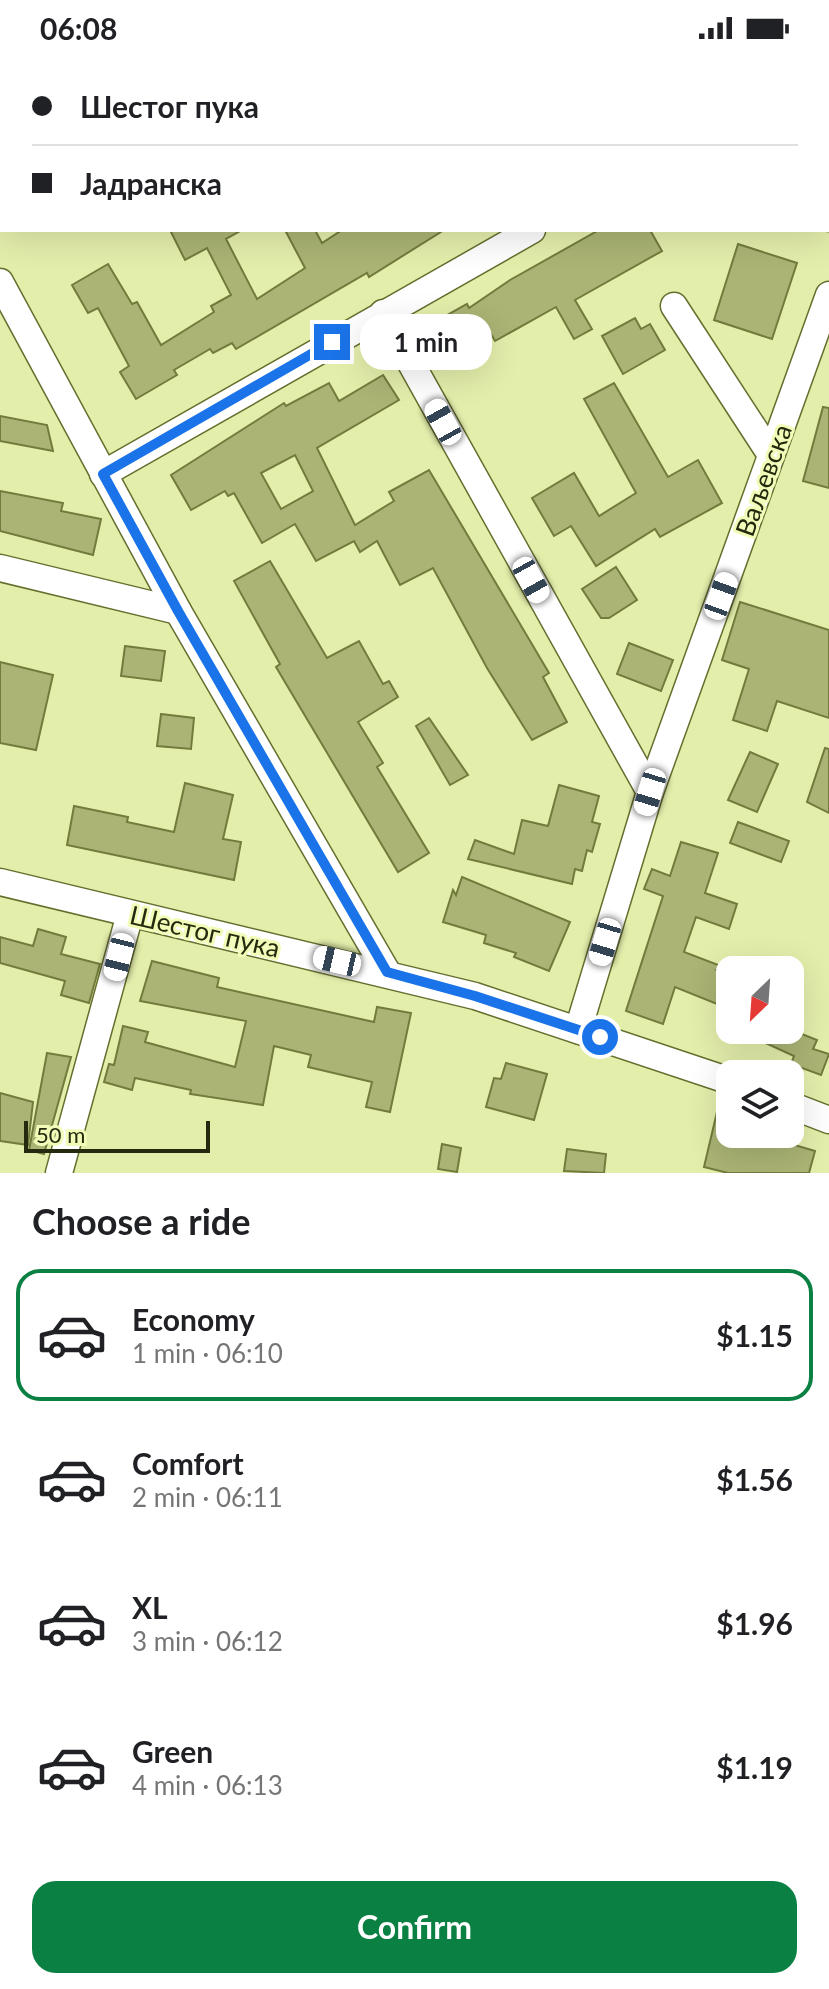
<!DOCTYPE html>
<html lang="en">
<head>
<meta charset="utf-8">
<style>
  :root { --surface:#fff; --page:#f2f2f2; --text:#202124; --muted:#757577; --line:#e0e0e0; --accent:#0b8043 }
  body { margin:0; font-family:Lato,sans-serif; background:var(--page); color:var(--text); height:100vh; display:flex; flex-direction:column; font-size:30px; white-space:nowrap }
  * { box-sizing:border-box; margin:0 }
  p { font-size:26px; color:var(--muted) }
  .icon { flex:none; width:44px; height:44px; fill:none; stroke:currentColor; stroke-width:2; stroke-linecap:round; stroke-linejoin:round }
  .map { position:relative; height:1117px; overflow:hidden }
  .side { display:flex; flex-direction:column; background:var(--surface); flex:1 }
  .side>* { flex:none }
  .guide { position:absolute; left:0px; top:0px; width:830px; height:176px; box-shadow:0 8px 32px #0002; display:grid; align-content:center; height:176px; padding:0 32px; background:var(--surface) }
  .needle { width:52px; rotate:205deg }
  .fabs { position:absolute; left:716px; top:900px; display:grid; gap:16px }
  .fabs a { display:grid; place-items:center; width:88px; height:88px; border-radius:16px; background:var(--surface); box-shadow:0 8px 32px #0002; font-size:40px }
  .scale { position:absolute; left:24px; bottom:20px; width:186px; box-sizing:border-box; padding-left:8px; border:4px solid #25290e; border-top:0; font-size:22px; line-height:28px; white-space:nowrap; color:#25290e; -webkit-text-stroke:6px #f1fcb8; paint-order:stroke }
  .end { position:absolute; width:36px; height:36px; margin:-18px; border:10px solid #1a73e8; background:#fff; box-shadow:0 0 0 4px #fff }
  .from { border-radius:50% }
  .bubble { position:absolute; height:56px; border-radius:24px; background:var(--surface); box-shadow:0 8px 32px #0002; font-size:26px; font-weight:700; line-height:56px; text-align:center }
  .car { position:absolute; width:24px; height:48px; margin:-24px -12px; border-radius:10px; box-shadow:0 0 6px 2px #0007; background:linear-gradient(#fff 24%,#345 0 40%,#fff 0 76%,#345 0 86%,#fff 0) }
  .guide b { display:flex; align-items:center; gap:28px; height:76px; font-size:30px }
  .guide b+b { border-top:2px solid var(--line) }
  .guide i { width:20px; height:20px; background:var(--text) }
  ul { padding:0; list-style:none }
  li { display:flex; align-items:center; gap:24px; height:132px; margin:0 16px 12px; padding:0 16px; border:4px solid transparent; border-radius:24px }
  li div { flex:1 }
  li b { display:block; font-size:30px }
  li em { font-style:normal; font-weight:700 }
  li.on { border-color:var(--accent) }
  li>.icon { width:72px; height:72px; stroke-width:1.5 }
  h2 { padding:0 32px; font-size:36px; line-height:96px }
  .cta { display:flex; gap:16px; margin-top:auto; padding:16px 32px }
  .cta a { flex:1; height:92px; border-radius:24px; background:var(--accent); color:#fff; font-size:32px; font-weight:700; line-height:92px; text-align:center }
  .status { display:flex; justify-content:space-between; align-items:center; height:56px; padding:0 40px; background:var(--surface); direction:ltr }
  .status svg { height:22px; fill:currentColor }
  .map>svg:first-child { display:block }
  .building { fill:#abb474; stroke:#737b3c; stroke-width:2; fill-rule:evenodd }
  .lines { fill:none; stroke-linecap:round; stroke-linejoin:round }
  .minor-casing { stroke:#666e2e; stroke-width:29 }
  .minor { stroke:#fff; stroke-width:26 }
  .route { stroke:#1a73e8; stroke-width:10 }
  .labels { text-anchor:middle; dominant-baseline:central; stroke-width:6; stroke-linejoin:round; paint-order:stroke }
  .street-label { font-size:26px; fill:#25290e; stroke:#f1fcb8 }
</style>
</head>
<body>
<div class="status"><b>06:08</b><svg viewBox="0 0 49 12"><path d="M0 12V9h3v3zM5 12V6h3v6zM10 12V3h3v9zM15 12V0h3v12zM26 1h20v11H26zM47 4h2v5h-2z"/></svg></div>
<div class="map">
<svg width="829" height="1117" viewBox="0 0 829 1117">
  <rect width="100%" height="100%" fill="#e4eeab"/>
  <!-- building -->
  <g class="building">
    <polygon points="170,174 242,174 226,183 257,243 305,212 285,174 315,174 322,187 342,174 444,174 369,221 367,217 236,293 232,287 213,297 210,293 174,314 177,319 136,343 120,316 129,310 98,252 88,257 72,229 108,208 132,248 137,246 161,289 214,256 211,250 231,239 207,192 185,204"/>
    <polygon points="599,174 650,174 662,195 575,244 592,273 574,283 556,251 495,285 491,278 453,298 435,266 467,248 469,252 510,224"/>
    <polygon points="738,188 797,207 772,283 714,264"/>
    <polygon points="635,262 641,273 650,268 665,294 623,318 602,280"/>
    <path d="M383 319 399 344 317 392 355 469 394 445 389 436 429 414 549 617 543 621 567 666 532 684 487 612 433 512 400 529 377 485 360 496 354 485 316 505 295 468 262 487 234 437 228 440 225 435 191 454 171 419 284 347 286 350 329 327 339 345ZM295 399 313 435 281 453 261 417Z"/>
    <polygon points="614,327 668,421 698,404 722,447 660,481 655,473 596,510 571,470 554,480 532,442 574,417 599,460 636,437 584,343"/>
    <polygon points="823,351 829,352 829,432 803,425"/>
    <polygon points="0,360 47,369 53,395 0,385"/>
    <polygon points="0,435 63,447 61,455 101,463 93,499 0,475"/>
    <polygon points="270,505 327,602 359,585 383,628 389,625 398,641 358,666 383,707 377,711 429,797 398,816 276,611 280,608 234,525"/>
    <polygon points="616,511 637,544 609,562 601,562 582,533"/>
    <polygon points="740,546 829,574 829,662 777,645 767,675 733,664 749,613 722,604"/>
    <polygon points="629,587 673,604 661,635 617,618"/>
    <polygon points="125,590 165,595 161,625 121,620"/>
    <polygon points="0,606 53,619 36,694 0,687"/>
    <polygon points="161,658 194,662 191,693 157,690"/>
    <polygon points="429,662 468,719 450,729 416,670"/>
    <polygon points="825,692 829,693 829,757 807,746"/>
    <polygon points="750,696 778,708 757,756 728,744"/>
    <polygon points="185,727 233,739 223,783 241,786 234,824 67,789 74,750 128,761 127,766 174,776"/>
    <polygon points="559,729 599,740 592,766 600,768 592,796 587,794 582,815 575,813 572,828 468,803 475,784 514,798 522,764 548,770"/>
    <polygon points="738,766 789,785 781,806 730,787"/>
    <polygon points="681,786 718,797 705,837 737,848 729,873 696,861 684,896 726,912 717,914 730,920 730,929 722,950 675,931 663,968 626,955 663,840 644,833 652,813 670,820"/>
    <polygon points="462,821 570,866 549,915 514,901 516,897 484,887 486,879 443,866 453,834 456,839"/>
    <polygon points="38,873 66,881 61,898 100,908 89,947 61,939 65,925 0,907 0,881 33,890"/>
    <polygon points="152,905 219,922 217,931 374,966 377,951 411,957 390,1056 366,1051 372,1026 308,1011 311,999 274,990 263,1049 190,1038 191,1034 135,1022 132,1034 104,1026 109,1008 114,1009 123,970 148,976 145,986 235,1011 246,965 140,945"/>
    <polygon points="737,974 792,974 817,984 813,993 829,998 821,1019 791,1008 794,1000"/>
    <polygon points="47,997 71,1001 44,1098 29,1094"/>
    <polygon points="506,1007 547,1018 534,1064 486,1051 494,1022 501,1023"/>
    <polygon points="0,1037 33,1046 28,1089 0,1085"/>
    <polygon points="721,1039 730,1041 730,1078 757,1078 815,1095 809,1117 728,1117 704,1111"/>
    <polygon points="442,1088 461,1092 457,1116 438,1113"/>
    <polygon points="567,1093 606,1098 604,1117 564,1115"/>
  </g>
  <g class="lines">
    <defs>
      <g id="minor">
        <polyline points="143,2 146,0"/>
        <polyline points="828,8 829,8"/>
        <polyline points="0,84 2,83"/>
        <polyline points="828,160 829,162"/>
        <polyline points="0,226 178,555 387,916"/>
        <polyline points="674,250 771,399"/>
        <polyline points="383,257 650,736"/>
        <polyline points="103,418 532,174"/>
        <polyline points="0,512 178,555"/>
        <polyline points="0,826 475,940 730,1025"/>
        <polyline points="578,974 650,736 829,239"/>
        <polyline points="790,1049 829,1064"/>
        <polyline points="59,1117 130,858"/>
      </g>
    </defs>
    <!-- minor casing -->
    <use href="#minor" class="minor-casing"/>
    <!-- minor -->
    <use href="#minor" class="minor"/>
  </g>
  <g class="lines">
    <!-- route -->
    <polyline class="route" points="332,286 103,418 178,555 387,916 475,940 600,981"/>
  </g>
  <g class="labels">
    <!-- street labels -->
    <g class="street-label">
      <text transform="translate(763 424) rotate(-70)">Ваљевска</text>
      <text transform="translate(205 875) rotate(13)">Шестог пука</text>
    </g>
  </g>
</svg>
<div class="fabs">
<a><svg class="needle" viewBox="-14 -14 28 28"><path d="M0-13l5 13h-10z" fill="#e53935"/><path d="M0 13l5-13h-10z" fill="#757577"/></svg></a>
<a><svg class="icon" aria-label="layers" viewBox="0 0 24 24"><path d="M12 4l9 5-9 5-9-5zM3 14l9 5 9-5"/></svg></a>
</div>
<div class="scale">50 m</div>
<i class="end from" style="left:600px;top:981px"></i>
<i class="end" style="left:332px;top:286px"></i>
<div class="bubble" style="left:360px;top:258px;width:132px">1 min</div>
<i class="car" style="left:443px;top:366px;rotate:331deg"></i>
<i class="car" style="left:531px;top:524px;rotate:151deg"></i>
<i class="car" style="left:721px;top:540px;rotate:20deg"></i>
<i class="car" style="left:650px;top:736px;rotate:197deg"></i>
<i class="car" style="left:605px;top:886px;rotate:197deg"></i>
<i class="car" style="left:119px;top:901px;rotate:194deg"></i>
<i class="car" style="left:337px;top:905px;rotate:283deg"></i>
<div class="guide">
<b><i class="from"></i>Шестог пука</b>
<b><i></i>Јадранска</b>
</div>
</div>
<section class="side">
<h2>Choose a ride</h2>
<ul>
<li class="on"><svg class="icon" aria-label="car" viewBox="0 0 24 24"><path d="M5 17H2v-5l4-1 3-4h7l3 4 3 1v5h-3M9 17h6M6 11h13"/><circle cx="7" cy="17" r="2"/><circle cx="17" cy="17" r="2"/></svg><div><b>Economy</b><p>1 min · 06:10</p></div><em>$1.15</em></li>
<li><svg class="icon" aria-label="car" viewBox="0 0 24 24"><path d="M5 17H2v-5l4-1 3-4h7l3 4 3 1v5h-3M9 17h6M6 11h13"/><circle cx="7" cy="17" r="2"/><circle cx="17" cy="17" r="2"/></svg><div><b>Comfort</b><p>2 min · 06:11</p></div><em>$1.56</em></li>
<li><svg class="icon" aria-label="car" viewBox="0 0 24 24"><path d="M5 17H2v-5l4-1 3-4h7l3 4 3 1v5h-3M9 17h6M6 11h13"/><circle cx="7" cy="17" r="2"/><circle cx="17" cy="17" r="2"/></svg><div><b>XL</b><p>3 min · 06:12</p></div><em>$1.96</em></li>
<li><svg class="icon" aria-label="car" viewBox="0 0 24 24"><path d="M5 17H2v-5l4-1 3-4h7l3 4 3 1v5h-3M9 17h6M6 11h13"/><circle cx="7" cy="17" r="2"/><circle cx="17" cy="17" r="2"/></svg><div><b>Green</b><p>4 min · 06:13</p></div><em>$1.19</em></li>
</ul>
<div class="cta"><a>Confirm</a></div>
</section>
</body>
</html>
